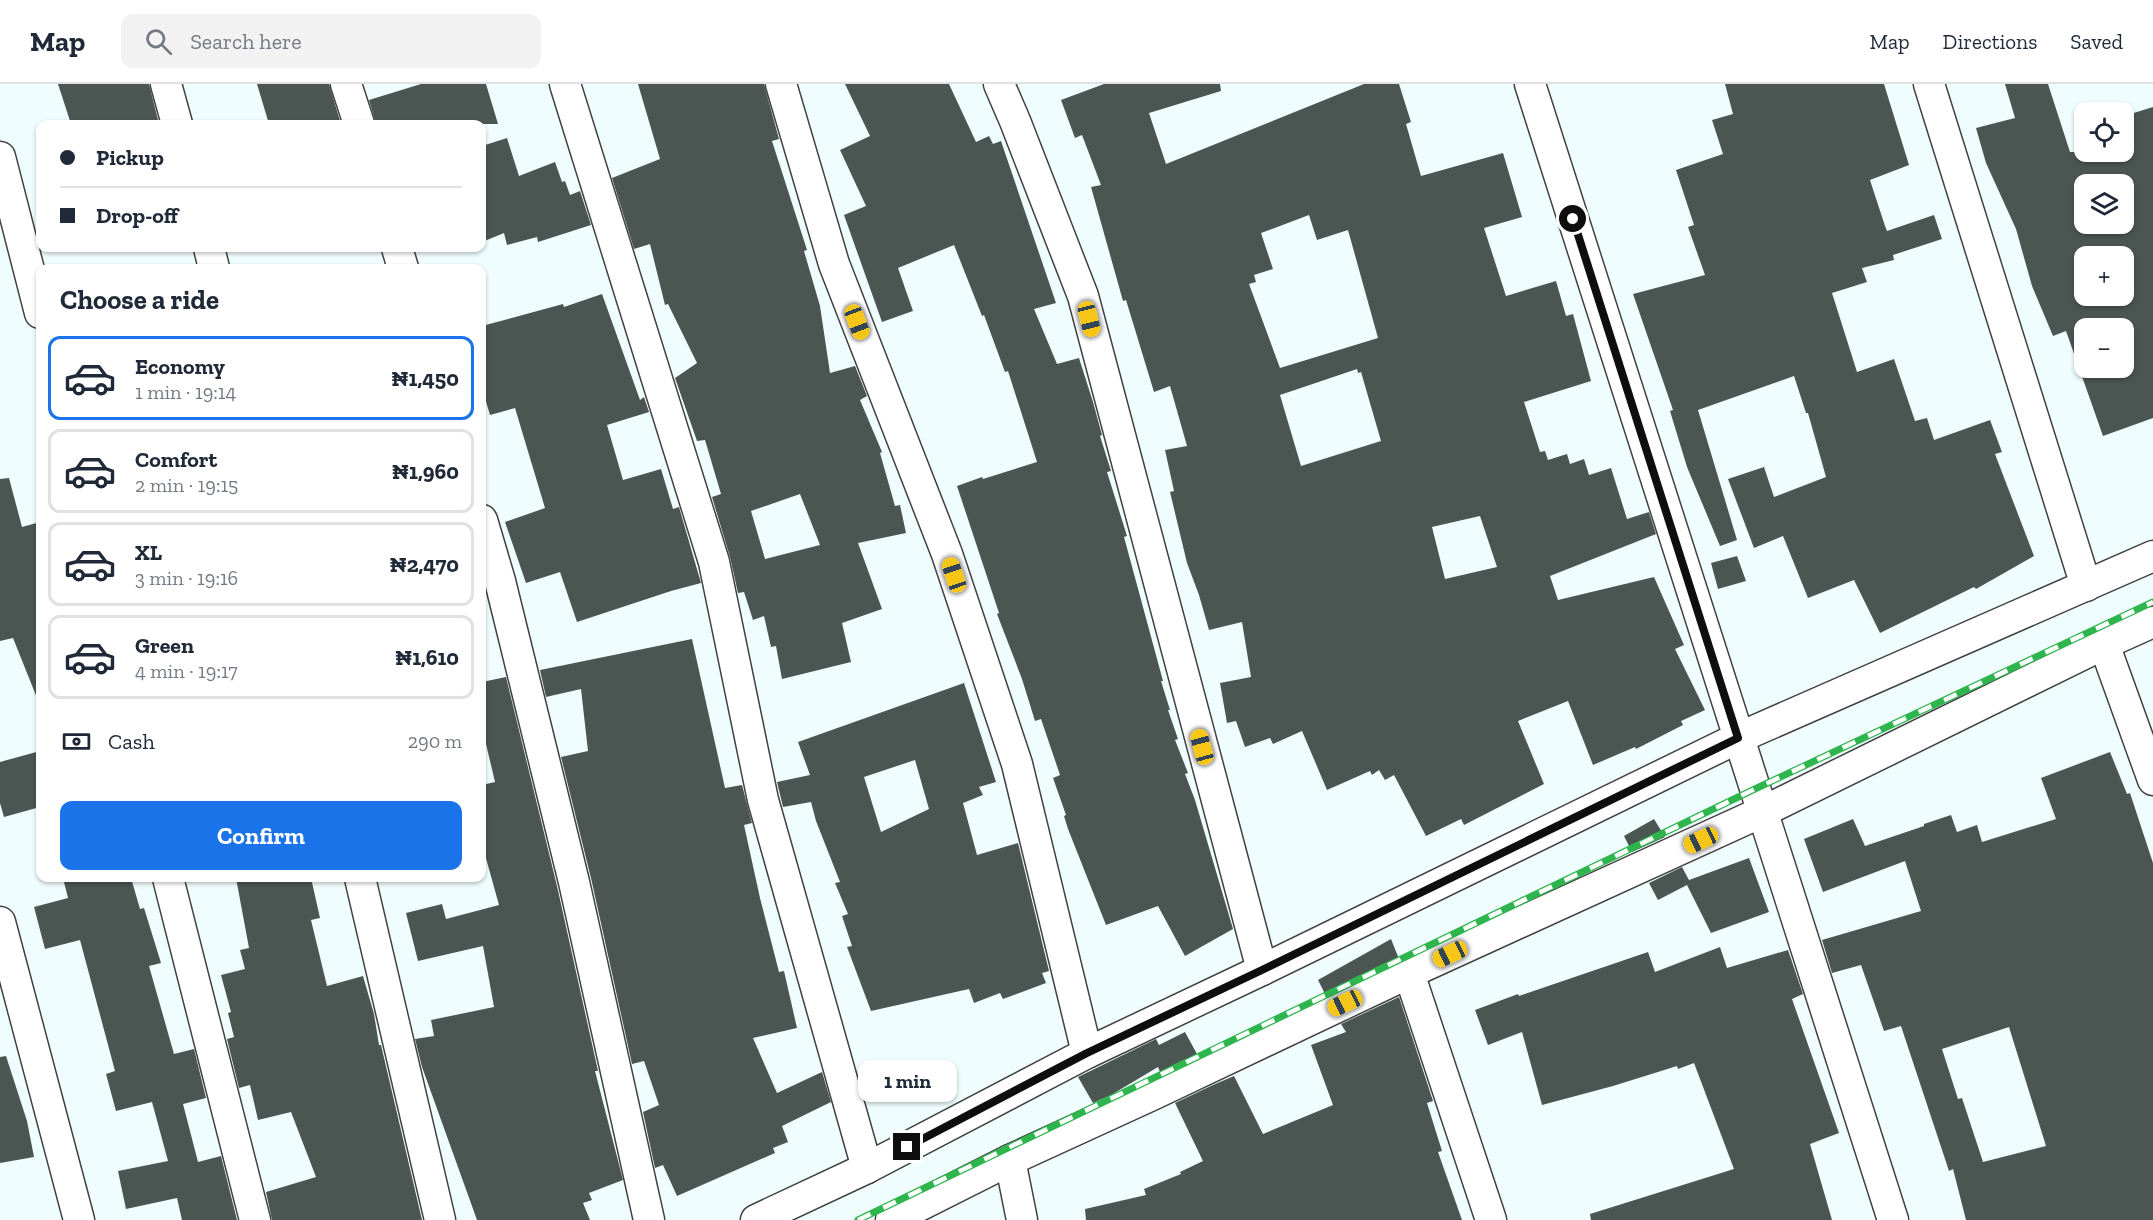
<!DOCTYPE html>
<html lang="en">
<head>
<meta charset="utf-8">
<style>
  :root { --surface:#fff; --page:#f2f2f3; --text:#1f2937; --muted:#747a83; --line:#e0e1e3; --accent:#1a73e8 }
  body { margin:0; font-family:"Zilla Slab",serif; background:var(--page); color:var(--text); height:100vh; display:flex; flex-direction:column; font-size:22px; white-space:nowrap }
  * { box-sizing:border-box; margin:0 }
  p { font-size:20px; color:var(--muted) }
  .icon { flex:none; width:33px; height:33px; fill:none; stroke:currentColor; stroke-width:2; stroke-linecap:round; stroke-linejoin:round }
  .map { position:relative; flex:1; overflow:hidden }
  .details { position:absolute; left:36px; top:180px; width:450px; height:618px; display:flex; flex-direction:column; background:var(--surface); border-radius:12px; box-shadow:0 2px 4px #0004 }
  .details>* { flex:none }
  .banner { position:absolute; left:36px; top:36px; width:450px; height:132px; border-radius:12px; box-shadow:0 2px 4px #0004; display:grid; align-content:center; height:132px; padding:0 24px; background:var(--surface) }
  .buttons { position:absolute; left:2074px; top:18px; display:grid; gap:12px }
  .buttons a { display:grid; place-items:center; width:60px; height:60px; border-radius:12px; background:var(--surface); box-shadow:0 2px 4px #0004; font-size:30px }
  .end { position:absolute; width:27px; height:27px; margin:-14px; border:8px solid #0e0e0e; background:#fff; box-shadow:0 0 0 3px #fff }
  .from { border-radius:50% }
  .bubble { position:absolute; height:42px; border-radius:12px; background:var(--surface); box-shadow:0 2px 4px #0004; font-size:20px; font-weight:700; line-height:42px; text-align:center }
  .car { position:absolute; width:18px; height:36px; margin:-18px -9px; border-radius:8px; box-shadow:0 0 4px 2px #0007; background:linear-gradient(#f5c518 24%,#345 0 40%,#f5c518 0 76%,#345 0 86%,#f5c518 0) }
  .banner b { display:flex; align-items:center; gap:21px; height:57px; font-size:22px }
  .banner b+b { border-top:2px solid var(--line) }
  .banner i { width:15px; height:15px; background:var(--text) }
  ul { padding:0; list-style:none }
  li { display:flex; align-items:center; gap:18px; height:84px; margin:0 12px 9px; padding:0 12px; border:3px solid var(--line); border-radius:12px }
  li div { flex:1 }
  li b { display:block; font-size:22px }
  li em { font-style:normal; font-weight:700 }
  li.selected { border-color:var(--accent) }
  li>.icon { width:54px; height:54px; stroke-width:1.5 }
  h2 { padding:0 24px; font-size:27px; line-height:72px }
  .pay { display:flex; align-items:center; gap:15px; height:66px; padding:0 24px; font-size:22px }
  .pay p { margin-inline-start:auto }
  .action { display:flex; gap:12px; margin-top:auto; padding:12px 24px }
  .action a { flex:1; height:69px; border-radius:12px; background:var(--accent); color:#fff; font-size:24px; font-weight:700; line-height:69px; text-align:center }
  header { display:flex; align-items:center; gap:36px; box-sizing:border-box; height:84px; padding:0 30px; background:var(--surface); border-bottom:2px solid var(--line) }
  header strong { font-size:28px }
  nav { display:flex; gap:33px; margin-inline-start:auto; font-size:21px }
  .search { width:420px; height:54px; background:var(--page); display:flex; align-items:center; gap:15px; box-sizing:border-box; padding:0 21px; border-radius:12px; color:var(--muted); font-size:22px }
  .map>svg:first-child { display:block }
  .building { fill:#4b5652; fill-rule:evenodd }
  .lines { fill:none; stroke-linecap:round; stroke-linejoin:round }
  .street-casing { stroke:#414141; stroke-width:33 }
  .street { stroke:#fff; stroke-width:30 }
  .rail-casing { stroke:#2fb54e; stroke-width:7 }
  .rail { stroke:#fff; stroke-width:4.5; stroke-dasharray:14; stroke-linecap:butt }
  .route { stroke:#0e0e0e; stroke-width:8 }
</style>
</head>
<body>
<header>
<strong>Map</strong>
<div class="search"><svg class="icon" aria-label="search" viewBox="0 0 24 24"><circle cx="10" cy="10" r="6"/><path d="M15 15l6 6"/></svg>Search here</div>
<nav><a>Map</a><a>Directions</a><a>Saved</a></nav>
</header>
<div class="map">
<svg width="2153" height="1136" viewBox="0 0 2153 1136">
  <rect width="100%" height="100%" fill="#f0fdfe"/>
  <!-- building -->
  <g class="building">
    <polygon points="58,0 149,0 159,40 71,40"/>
    <polygon points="257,0 329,0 341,40 269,40"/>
    <polygon points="421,0 486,0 498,40 376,40 369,16"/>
    <path d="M638 0H764L779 55 772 57 807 166 804 167 820 222 830 289 855 282 867 312 860 316 882 368 880 369 895 422 900 421 906 449 858 459 882 525 842 539 851 578 782 595 776 562 771 563 764 532 753 536 744 508 738 509 730 473 712 413 721 410 705 356 697 357 675 294 697 279 668 220 665 221 650 160 634 165 612 94 660 75ZM800 410 820 461 765 475 751 427Z"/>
    <polygon points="845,0 949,0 976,58 989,52 993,60 1001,57 1056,219 1034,225 1057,280 1079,274 1093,318 1102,351 1100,352 1111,387 1107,388 1127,452 1124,453 1163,597 1161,597 1170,626 1168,626 1178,655 1175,656 1188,689 1185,690 1195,716 1233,845 1185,872 1158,822 1106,841 1068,745 1064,732 1066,731 1053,694 1060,691 1041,635 1035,637 1022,595 997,530 999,529 957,402 982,393 983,395 1037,378 1008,287 1005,288 984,231 982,232 954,161 898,184 913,227 882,238 844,131 866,122 840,66 870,52"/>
    <path d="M1104 0H1220L1221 7 1149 29 1166 80 1364 0H1399L1411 38 1406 40 1421 92 1503 69 1522 133 1484 144 1506 212 1556 197 1566 232 1573 230 1591 297 1524 318 1540 368 1545 367 1548 376 1567 370 1570 380 1584 375 1589 391 1611 384 1627 435 1649 428 1656 450 1550 492 1558 516 1654 493 1684 561 1675 565 1705 626 1681 637 1683 641 1636 665 1635 663 1593 681 1568 617 1518 637 1544 700 1464 741 1461 735 1426 752 1394 691 1385 696 1379 686 1372 691 1370 687 1327 706 1302 647 1273 660 1270 654 1245 663 1236 637 1227 639 1220 599 1251 593 1242 538 1209 546 1199 511 1187 479 1170 408 1174 407 1165 366 1187 362 1170 302 1154 308 1126 216 1123 217 1091 103 1101 101 1082 51 1075 54 1061 16ZM1309 131 1317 156 1348 146 1378 254 1280 284 1249 200 1256 198 1254 191 1273 185 1261 149ZM1357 285 1358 289 1361 288 1381 357 1301 382 1280 311ZM1480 432 1497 483 1445 495 1432 443Z"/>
    <polygon points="1725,0 1884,0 1909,81 1870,96 1885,142 1887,147 1934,131 1942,155 1893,171 1894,176 1862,184 1867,198 1832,209 1857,288 1894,275 1915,337 1927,334 1934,356 1990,336 2002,368 1995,370 2034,472 1976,505 1974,503 1880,549 1854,496 1808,514 1783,452 1754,464 1728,395 1764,383 1774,413 1826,393 1808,329 1806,329 1794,292 1698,326 1737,456 1720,462 1687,383 1670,327 1673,326 1633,210 1705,191 1688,143 1694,141 1676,86 1723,70 1712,36 1733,30"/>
    <path d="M2005 0H2048L2070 68H2124V32L2153 23V334L2103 352 2066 247 2053 252 2032 202 2016 145 1986 79 1976 44 2015 34ZM2085 100H2124V140H2085ZM2085 172H2124V212H2085ZM2085 244H2124V284H2085Z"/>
    <polygon points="507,54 519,92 555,78 562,98 565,97 570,111 580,107 591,141 538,158 537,153 507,161 504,149 482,158 482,62"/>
    <polygon points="602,210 640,316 644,313 649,328 607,341 623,396 661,385 673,425 679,423 701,499 671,507 577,538 560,488 526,499 505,438 545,424 515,324 490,331 482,304 482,242 563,220 564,223"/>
    <polygon points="9,394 22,443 40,438 39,619 13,554 0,557 0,395"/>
    <polygon points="1737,472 1746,497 1718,505 1711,479"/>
    <polygon points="692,555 725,704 742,701 752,739 744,741 760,814 779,888 784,887 797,944 753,954 777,1009 822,988 831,1018 782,1042 788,1058 773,1064 775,1069 677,1112 663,1081 655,1084 643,1028 659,1021 644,977 632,980 591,794 561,673 588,667 581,605 546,613 540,586"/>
    <polygon points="506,593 557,802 598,987 595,987 623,1096 589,1109 592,1116 583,1119 590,1136 477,1136 422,983 415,955 434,952 431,936 494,923 483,862 418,877 406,829 442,820 446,835 499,821 482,760 482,701 495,698 482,643 482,598"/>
    <path d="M964 599 996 698 979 703 983 711 963 719 977 771 1018 759 1049 887 1042 889 1046 899 1003 915 1000 909 974 919 969 905 871 927 847 863 852 862 842 832 848 830 835 799 840 798 816 737 811 718 783 723 777 698 810 691 798 658ZM915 676 929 725 881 748 864 693Z"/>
    <polygon points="40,667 40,723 4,733 0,719 0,678"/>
    <path d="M2110 668 2127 710 2130 709 2153 779V1136H1966L1953 1085 1949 1087 1901 942 1884 947 1861 881 1832 889 1822 856 1921 827 1905 777 1823 808 1804 755 1853 735 1865 762 1924 742V740L1951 731 1957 748 1977 741 1982 758 2056 735 2041 694ZM2009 943 2046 1062 1983 1078 1962 1014 1958 1015 1942 965Z"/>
    <polygon points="1654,735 1665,753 1632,768 1624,752"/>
    <polygon points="1749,774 1769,828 1711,849 1687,801 1658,816 1649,799 1682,783 1689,796"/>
    <polygon points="63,794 131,794 140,825 144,824 161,879 149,882 174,970 194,965 206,1014 183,1020 198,1078 221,1072 237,1136 182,1136 177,1114 126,1125 118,1087 168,1077 152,1018 116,1027 106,990 115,987 80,856 45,865 34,823 68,814"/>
    <polygon points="236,794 311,794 320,834 311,836 327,902 363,892 374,930 379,961 381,961 422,1136 272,1136 266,1108 316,1093 291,1028 258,1036 250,1001 239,1004 227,955 234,953 228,929 231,928 221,891 245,885 240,866 249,864"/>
    <polygon points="1391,855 1399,875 1325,910 1318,896"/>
    <polygon points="1720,863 1727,884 1788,866 1803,910 1792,915 1839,1049 1810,1060 1832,1136 1591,1136 1590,1130 1734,1085 1694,979 1678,985 1677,982 1613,1002 1542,1021 1522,948 1488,961 1475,926 1518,910 1519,912 1648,868 1655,888"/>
    <polygon points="1399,913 1433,1017 1427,1019 1442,1067 1438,1068 1462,1136 1086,1136 1085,1125 1146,1111 1144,1105 1181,1090 1180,1088 1203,1077 1175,1019 1213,1001 1234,992 1263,1050 1333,1021 1311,961 1346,948 1341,940"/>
    <polygon points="1185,948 1197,970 1160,988 1158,983 1111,1011 1093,1019 1078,993 1156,955 1159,961"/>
    <polygon points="6,972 27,1037 34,1073 0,1079 0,973"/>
  </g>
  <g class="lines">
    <defs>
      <g id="street">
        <polyline points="166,0 177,40"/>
        <polyline points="346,0 359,40"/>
        <polyline points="565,0 714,478 763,716 867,1084"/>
        <polyline points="781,0 834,180 947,470 1017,680 1087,969"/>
        <polyline points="999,0 1015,37 1083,212 1262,886"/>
        <polyline points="1530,0 1893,1136"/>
        <polyline points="1929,0 2086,502"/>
        <polyline points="0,73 40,229"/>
        <polyline points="209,164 214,184"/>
        <polyline points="397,164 403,184"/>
        <polyline points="482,436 500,497 574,798 649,1136"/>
        <polyline points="2104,560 2153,696"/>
        <polyline points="168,794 255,1136"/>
        <polyline points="360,794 440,1136"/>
        <polyline points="0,838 79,1136"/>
        <polyline points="1409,889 1491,1136"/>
        <polyline points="1010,1076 1022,1136"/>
        <polyline points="756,1136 867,1084 1087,969 1262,886 1738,654 2153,472"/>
        <polyline points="891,1136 1010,1076 1154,1010 1409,889 1764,727 2104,560 2153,538"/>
      </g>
    </defs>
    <!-- street casing -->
    <use href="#street" class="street-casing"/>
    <!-- street -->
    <use href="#street" class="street"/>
    <defs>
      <polyline id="rail" points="858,1136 1757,704 2153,518"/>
    </defs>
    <!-- rail casing -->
    <use href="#rail" class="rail-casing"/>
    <!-- rail -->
    <use href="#rail" class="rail"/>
  </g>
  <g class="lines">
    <!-- route -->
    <polyline class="route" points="907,1063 1087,969 1262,886 1738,654 1573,135"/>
  </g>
</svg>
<div class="buttons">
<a><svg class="icon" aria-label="locate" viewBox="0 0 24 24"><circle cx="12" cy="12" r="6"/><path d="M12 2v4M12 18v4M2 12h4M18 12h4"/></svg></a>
<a><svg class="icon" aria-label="layers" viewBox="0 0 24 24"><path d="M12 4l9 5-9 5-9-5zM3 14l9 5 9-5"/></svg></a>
<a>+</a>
<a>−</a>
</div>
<i class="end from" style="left:1573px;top:135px"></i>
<i class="end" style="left:907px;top:1063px"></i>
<div class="bubble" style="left:858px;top:976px;width:99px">1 min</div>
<i class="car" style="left:1089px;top:235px;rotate:166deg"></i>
<i class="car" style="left:857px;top:238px;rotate:159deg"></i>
<i class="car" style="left:954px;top:491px;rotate:341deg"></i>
<i class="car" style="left:1202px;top:663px;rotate:345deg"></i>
<i class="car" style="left:1701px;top:756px;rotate:245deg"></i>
<i class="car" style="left:1450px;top:870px;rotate:245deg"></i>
<i class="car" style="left:1345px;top:919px;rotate:245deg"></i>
<div class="banner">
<b><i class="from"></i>Pickup</b>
<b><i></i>Drop-off</b>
</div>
<section class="details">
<h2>Choose a ride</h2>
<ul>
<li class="selected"><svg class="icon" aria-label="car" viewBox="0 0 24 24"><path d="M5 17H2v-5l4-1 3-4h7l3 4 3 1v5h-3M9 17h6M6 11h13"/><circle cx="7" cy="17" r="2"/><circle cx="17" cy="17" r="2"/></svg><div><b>Economy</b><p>1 min · 19:14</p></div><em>₦1,450</em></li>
<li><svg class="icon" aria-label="car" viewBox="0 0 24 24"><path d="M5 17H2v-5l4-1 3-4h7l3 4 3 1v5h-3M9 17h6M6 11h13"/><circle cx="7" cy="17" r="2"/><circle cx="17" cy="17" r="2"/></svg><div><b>Comfort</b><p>2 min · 19:15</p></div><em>₦1,960</em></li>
<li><svg class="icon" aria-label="car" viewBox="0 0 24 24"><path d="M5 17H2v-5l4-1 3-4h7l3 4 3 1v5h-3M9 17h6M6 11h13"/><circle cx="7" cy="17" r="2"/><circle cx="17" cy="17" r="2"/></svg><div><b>XL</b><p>3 min · 19:16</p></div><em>₦2,470</em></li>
<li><svg class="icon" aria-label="car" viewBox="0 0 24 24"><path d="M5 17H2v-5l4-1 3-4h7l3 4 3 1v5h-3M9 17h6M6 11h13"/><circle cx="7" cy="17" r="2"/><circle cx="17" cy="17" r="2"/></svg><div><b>Green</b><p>4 min · 19:17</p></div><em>₦1,610</em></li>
</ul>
<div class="pay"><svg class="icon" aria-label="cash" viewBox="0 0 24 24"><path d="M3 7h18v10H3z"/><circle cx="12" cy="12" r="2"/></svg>Cash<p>290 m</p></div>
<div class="action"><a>Confirm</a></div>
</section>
</div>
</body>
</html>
